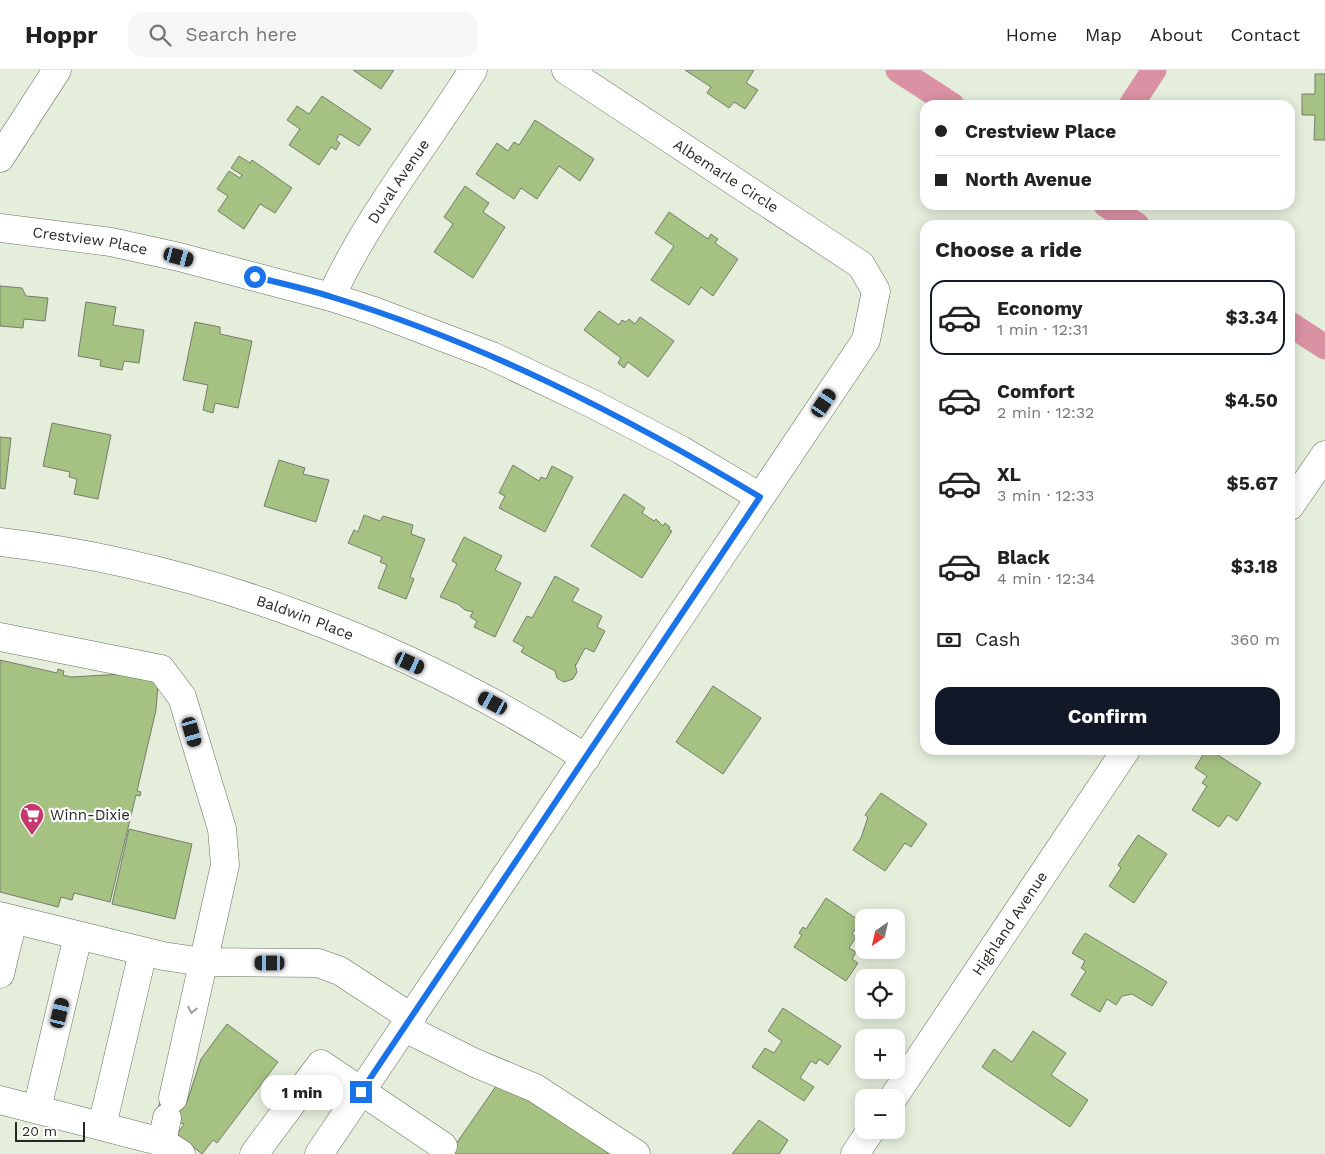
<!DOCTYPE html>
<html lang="en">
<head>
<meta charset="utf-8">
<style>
  :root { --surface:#fff; --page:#f6f6f6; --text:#222; --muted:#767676; --line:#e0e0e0; --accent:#111827 }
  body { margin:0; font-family:"Work Sans",sans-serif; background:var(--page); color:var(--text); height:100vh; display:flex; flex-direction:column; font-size:19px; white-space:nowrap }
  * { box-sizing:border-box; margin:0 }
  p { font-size:16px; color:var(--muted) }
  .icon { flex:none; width:28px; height:28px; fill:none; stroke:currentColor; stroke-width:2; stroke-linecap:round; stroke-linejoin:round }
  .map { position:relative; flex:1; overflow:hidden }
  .drawer { position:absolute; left:920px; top:150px; width:375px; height:535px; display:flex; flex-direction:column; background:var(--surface); border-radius:15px; box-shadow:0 2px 12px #0003 }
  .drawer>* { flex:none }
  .guide { position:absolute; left:920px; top:30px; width:375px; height:110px; border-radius:15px; box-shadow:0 2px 12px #0003; display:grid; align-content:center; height:110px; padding:0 15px; background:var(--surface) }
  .needle { width:32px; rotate:214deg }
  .controls { position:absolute; left:855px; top:839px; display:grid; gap:10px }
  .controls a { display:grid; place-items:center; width:50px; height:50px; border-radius:10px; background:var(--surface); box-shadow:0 2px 12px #0003; font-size:25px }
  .scale { position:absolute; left:15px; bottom:12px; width:70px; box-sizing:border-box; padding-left:5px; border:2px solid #272a24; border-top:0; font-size:14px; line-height:18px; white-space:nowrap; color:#272a24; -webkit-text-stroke:4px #fff; paint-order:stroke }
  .end { position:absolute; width:22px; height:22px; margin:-11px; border:6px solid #1a73e8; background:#fff; box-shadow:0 0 0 2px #fff }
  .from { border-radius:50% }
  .bubble { position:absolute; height:35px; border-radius:15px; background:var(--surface); box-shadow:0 2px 12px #0003; font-size:16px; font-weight:700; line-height:35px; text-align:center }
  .car { position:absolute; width:15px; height:30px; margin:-15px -8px; border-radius:6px; box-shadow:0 0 4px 1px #0007; background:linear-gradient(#222 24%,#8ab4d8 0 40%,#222 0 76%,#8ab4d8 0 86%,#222 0) }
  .guide b { display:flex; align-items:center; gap:18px; height:48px; font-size:19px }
  .guide b+b { border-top:1px solid var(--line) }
  .guide i { width:12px; height:12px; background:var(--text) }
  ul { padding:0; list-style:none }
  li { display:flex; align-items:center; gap:15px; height:75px; margin:0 10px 8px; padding:0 5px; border:2px solid transparent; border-radius:15px }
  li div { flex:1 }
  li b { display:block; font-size:19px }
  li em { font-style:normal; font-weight:700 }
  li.selected { border-color:var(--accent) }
  li>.icon { width:45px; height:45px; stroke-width:1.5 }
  h2 { padding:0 15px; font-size:22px; line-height:60px }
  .pay { display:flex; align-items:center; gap:12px; height:55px; padding:0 15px; font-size:19px }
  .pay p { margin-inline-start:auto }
  .action { display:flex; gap:10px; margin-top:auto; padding:10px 15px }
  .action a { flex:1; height:58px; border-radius:15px; background:var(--accent); color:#fff; font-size:20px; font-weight:700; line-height:58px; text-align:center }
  header { display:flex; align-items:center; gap:30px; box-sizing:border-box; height:70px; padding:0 25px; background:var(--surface); border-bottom:1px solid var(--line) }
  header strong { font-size:24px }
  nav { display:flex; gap:28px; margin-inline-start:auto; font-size:18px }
  .search { width:350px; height:45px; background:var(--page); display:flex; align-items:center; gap:12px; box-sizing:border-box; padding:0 18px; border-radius:15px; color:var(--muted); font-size:19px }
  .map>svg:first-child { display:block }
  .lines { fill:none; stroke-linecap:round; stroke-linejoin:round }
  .canal { stroke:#da91a4; stroke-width:25 }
  .building { fill:#a5c282; stroke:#747c6c }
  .minor-casing { stroke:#666e5e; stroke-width:29 }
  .minor { stroke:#fff; stroke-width:28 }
  .oneway { stroke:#9e9f9c }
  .route { stroke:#1a73e8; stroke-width:6 }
  .labels { text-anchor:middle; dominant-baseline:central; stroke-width:4.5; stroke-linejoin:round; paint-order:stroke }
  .street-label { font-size:15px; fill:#272a24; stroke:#fff }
  .poi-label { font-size:15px; fill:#272a24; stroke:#fff; text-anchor:start }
</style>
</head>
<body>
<header>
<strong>Hoppr</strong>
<div class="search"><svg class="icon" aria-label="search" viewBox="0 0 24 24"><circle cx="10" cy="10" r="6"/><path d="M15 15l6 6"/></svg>Search here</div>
<nav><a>Home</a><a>Map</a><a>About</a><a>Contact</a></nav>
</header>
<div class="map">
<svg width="1325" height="1084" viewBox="0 0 1325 1084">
  <rect width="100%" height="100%" fill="#e5eedb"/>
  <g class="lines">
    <!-- canal -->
    <g class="canal">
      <polyline points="898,0 952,35"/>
      <polyline points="1131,35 1154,0"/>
      <polyline points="1106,135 1137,155"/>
      <polyline points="1290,254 1325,277"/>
    </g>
  </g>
  <!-- building -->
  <g class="building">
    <polygon points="353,0 394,0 381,19"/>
    <polygon points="685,0 754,0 746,13 758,20 745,39 734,32 729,38 707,23 711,17"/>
    <polygon points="1315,4 1325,4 1325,70 1314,70 1315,45 1302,45 1302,24 1315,24"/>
    <polygon points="322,26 371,59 359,76 340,64 336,70 340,73 336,80 331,77 319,95 289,75 300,59 287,50 297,36 309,44"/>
    <polygon points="535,50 594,89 580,111 559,96 537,129 521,118 514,129 476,104 497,73 508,81 514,72 519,75"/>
    <polygon points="239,86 250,93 252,90 292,118 275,143 260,134 244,159 218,141 228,126 217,119 229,101 240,108 242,105 231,98"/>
    <polygon points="465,116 489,133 483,142 505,157 473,208 434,182 453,154 444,147"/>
    <polygon points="669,142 708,169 711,164 718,169 715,173 738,189 713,226 701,217 689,235 651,210 674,176 655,163"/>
    <polygon points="0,216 22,218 26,226 48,228 45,251 24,249 23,258 0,256"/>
    <polygon points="86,232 116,237 113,255 144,260 139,293 124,291 122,300 100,296 101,290 78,286"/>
    <polygon points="599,241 619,255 622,250 626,252 629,249 635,254 640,247 674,271 648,307 628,292 624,298 618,293 621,288 584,260"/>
    <polygon points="195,252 220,257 220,264 252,271 238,338 215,333 213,343 203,340 208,315 183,310"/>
    <polygon points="52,353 111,365 98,429 74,424 77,409 69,407 70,402 43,396"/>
    <polygon points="0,367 11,368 5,419 0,418"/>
    <polygon points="279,390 305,398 303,404 329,410 316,452 264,436"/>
    <polygon points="513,395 539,411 541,407 546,409 552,396 573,407 545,462 499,438 505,426 499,423"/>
    <polygon points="624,424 645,438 642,443 654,451 656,449 663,456 665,453 670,457 669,460 672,461 642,508 591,476"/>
    <polygon points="364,445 380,451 383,446 413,455 411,464 425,469 410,507 414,509 406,529 378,518 387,495 380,492 382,487 348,473 354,460 358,462"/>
    <polygon points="464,467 502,486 495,500 521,513 495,567 474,557 477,551 470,547 473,542 465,540 458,534 440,527 457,494 452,491"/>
    <polygon points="555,506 579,519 572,531 602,546 597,557 605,561 594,582 585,578 576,595 575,594 577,602 573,609 564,612 557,608 555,601 521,582 524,577 513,571 527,546 532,548"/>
    <polygon points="0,590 57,603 58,599 64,601 63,605 71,607 159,602 156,640 137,721 141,722 140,726 136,725 110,832 74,823 72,830 61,827 58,837 0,822"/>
    <polygon points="713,616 761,648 723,704 676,672"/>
    <polygon points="1206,680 1210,680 1261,713 1237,751 1228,745 1219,757 1192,740 1207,716 1202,713 1207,706 1195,698"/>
    <polygon points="881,723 927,754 911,777 905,773 885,801 853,780 861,768 868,747 865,745"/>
    <polygon points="129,759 192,774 175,849 112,834"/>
    <polygon points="1138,765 1167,784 1134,833 1109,816 1121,798 1118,795"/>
    <polygon points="826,828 860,851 852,864 856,867 849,878 856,882 852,889 858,893 846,911 794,877 802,865 799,863 803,857 806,859"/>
    <polygon points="1085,863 1167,912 1152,936 1132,924 1122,926 1116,935 1107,929 1100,942 1071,925 1086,901 1081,898 1085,891 1072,883"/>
    <polygon points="783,938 841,976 828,995 819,989 816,994 811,991 800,1008 814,1017 804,1031 752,997 765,978 774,983 782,971 768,961"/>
    <polygon points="227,954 278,992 217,1073 213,1070 202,1084 177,1064 184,1054 156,1045 162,1025 187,1032 201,989"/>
    <polygon points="1033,961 1066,983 1051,1005 1088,1030 1070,1057 982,997 994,979 1012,992"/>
    <polygon points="501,1009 610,1084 449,1084"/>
    <polygon points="759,1050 788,1070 779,1084 732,1084"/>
  </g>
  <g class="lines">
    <defs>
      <g id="minor">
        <polyline points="0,88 57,0"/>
        <path id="s1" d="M0 158 111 172 179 187 331 227 374 241 492 286 595 335 681 380 760 427"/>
        <path id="s2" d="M331 227C368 146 426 75 473 0"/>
        <polyline points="1290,436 1325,385"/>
        <path id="s3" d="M0 472C207 496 411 576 586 688"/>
        <polyline points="0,567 161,599 182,627 222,759 225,795 173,1028"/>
        <polyline points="0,846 163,886 203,892 318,893 340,901 412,948"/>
        <polyline points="0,904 13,850"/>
        <polyline points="405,958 475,993 535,1018 636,1084"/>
        <path id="s4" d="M893 1028 1126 680"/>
        <polyline points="0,1030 162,1072 181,1084"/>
        <polyline points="37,1039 78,866"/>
        <polyline points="102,1056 143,882"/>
        <polyline points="162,1072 167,1048"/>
        <polyline points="254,1084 321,994 443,1076"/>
        <polyline points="319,1084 866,270 876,221 861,195 566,0"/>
        <polyline points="855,1084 871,1060"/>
      </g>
    </defs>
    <!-- minor casing -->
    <use href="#minor" class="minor-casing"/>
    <!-- minor -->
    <use href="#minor" class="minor"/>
  </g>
  <!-- one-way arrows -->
  <defs><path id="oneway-chevron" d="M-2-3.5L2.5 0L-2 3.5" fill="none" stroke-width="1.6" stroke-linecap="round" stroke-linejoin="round" transform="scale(1.25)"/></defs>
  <use class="oneway" href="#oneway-chevron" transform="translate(192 940) rotate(102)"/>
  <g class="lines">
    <!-- route -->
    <path class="route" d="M255 207C281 213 307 219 332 227 483 273 625 346 760 427L361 1022"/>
  </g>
  <!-- icons -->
  <defs>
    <symbol id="supermarket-pin" viewBox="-11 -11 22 30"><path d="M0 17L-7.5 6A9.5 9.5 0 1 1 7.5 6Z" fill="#c4386b" stroke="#fff"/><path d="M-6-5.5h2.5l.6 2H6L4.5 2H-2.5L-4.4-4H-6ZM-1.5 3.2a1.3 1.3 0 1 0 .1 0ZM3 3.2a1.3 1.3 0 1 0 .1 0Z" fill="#fff"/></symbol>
  </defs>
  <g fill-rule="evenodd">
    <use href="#supermarket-pin" x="18" y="731" width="28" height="38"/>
  </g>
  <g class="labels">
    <!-- street labels -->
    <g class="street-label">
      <text transform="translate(726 106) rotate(33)">Albemarle Circle</text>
      <text stroke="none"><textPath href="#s2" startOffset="134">Duval Avenue</textPath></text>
      <text stroke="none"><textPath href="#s1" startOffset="91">Crestview Place</textPath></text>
      <text stroke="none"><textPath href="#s3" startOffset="315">Baldwin Place</textPath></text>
      <text stroke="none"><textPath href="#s4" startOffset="210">Highland Avenue</textPath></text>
    </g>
    <!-- poi labels -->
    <g class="poi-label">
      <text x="50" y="745">Winn-Dixie</text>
    </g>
  </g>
</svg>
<div class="controls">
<a><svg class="needle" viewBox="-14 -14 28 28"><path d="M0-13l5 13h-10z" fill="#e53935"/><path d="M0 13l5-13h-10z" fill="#767676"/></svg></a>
<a><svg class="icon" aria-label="locate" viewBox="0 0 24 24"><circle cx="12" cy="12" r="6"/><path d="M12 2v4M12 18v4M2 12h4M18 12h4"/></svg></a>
<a>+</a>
<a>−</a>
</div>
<div class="scale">20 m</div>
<i class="end from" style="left:255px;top:207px"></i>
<i class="end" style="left:361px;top:1022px"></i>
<div class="bubble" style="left:261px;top:1005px;width:82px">1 min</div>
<i class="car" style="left:179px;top:187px;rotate:105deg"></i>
<i class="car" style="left:824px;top:333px;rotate:34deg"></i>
<i class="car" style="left:410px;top:593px;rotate:115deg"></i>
<i class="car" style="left:493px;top:633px;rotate:298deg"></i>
<i class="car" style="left:192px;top:662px;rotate:164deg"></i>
<i class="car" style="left:270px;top:893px;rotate:270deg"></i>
<i class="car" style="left:60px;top:943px;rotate:13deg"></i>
<div class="guide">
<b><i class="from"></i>Crestview Place</b>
<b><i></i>North Avenue</b>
</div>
<section class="drawer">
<h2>Choose a ride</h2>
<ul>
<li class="selected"><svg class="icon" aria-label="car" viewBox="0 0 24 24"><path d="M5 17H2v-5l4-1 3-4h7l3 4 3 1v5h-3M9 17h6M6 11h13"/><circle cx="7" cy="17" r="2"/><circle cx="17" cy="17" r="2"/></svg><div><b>Economy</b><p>1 min · 12:31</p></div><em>$3.34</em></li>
<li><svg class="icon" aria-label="car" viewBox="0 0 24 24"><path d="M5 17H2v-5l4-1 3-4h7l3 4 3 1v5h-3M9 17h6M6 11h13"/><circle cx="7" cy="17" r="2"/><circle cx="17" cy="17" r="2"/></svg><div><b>Comfort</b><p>2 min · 12:32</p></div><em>$4.50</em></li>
<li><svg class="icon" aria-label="car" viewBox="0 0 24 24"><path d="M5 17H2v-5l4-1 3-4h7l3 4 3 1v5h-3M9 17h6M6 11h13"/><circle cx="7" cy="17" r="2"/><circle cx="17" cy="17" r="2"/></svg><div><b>XL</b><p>3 min · 12:33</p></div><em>$5.67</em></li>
<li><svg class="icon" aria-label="car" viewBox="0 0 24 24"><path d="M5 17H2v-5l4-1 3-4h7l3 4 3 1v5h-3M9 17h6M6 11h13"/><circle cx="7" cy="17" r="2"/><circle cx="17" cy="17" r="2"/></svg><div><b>Black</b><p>4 min · 12:34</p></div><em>$3.18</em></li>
</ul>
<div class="pay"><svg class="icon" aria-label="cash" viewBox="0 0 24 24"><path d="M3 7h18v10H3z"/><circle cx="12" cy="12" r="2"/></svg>Cash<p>360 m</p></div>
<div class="action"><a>Confirm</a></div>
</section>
</div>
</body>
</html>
